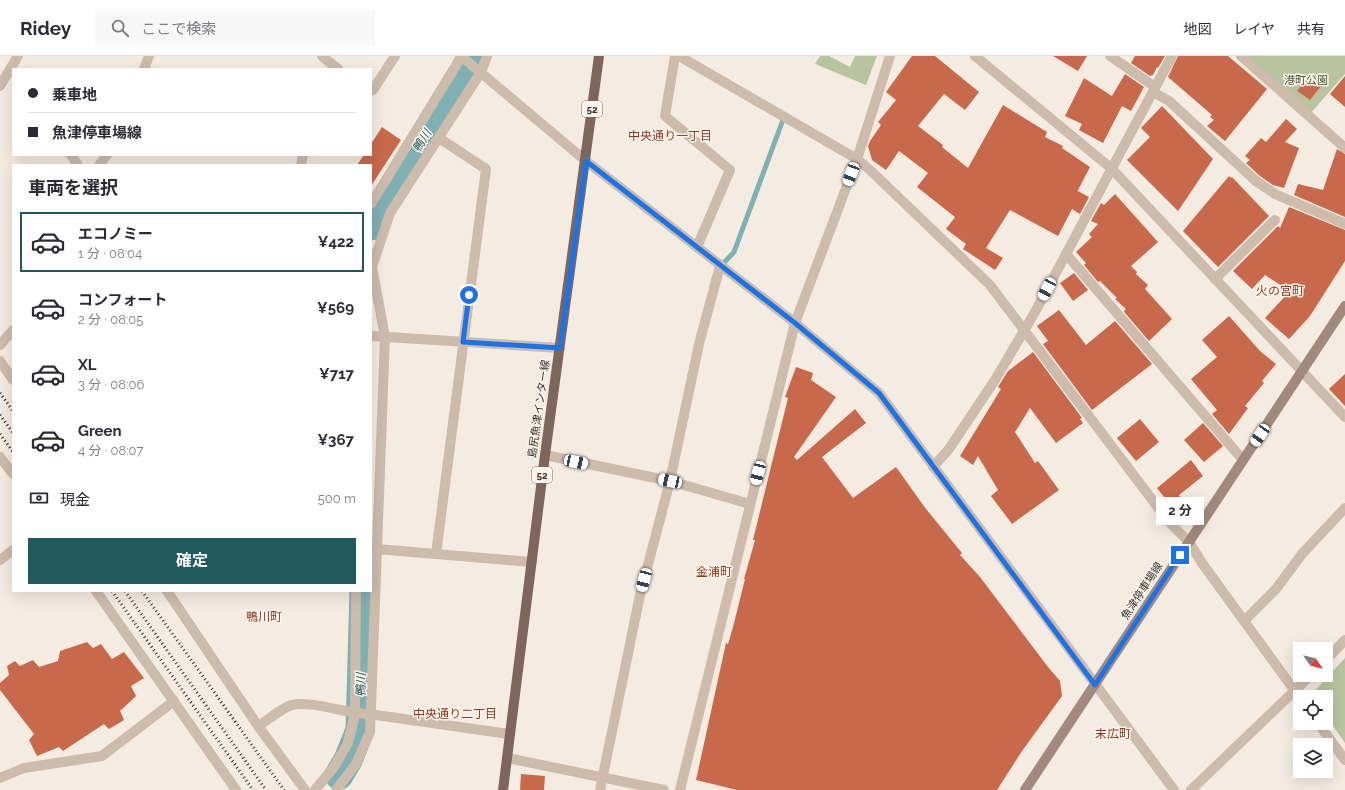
<!DOCTYPE html>
<html lang="ja">
<head>
<meta charset="utf-8">
<style>
  :root { --surface:#fff; --page:#f7f7f7; --text:#2b2b33; --muted:#7c7c81; --line:#e1e1e2; --accent:#1f5a5e }
  body { margin:0; font-family:Raleway,"Noto Sans JP",sans-serif; background:var(--page); color:var(--text); height:100vh; display:flex; flex-direction:column; font-size:15px; white-space:nowrap }
  * { box-sizing:border-box; margin:0 }
  p { font-size:13px; color:var(--muted) }
  .icon { flex:none; width:22px; height:22px; fill:none; stroke:currentColor; stroke-width:2; stroke-linecap:round; stroke-linejoin:round }
  .map { position:relative; flex:1; overflow:hidden }
  .sheet { position:absolute; left:12px; top:108px; width:360px; height:428px; display:flex; flex-direction:column; background:var(--surface); border-radius:0px; box-shadow:0 4px 16px #0002 }
  .sheet>* { flex:none }
  .hud { position:absolute; left:12px; top:12px; width:360px; height:88px; border-radius:0px; box-shadow:0 4px 16px #0002; display:grid; align-content:center; height:88px; padding:0 16px; background:var(--surface) }
  .needle { width:26px; rotate:124deg }
  .fabs { position:absolute; left:1293px; top:586px; display:grid; gap:8px }
  .fabs a { display:grid; place-items:center; width:40px; height:40px; border-radius:0px; background:var(--surface); box-shadow:0 4px 16px #0002; font-size:20px }
  .end { position:absolute; width:18px; height:18px; margin:-9px; border:5px solid #1a73e8; background:#fff; box-shadow:0 0 0 2px #fff }
  .from { border-radius:50% }
  .bubble { position:absolute; height:28px; border-radius:0px; background:var(--surface); box-shadow:0 4px 16px #0002; font-size:13px; font-weight:700; line-height:28px; text-align:center }
  .car { position:absolute; width:12px; height:24px; margin:-12px -6px; border-radius:5px; box-shadow:0 0 3px 1px #0007; background:linear-gradient(#fff 24%,#345 0 40%,#fff 0 76%,#345 0 86%,#fff 0) }
  .hud b { display:flex; align-items:center; gap:14px; height:38px; font-size:15px }
  .hud b+b { border-top:1px solid var(--line) }
  .hud i { width:10px; height:10px; background:var(--text) }
  ul { padding:0; list-style:none }
  li { display:flex; align-items:center; gap:12px; height:60px; margin:0 8px 6px; padding:0 8px; border:2px solid transparent; border-radius:0px }
  li div { flex:1 }
  li b { display:block; font-size:15px }
  li em { font-style:normal; font-weight:700 }
  li.active { border-color:var(--accent) }
  li>.icon { width:36px; height:36px; stroke-width:1.5 }
  h2 { padding:0 16px; font-size:18px; line-height:48px }
  .pay { display:flex; align-items:center; gap:10px; height:44px; padding:0 16px; font-size:15px }
  .pay p { margin-inline-start:auto }
  .button { display:flex; gap:8px; margin-top:auto; padding:8px 16px }
  .button a { flex:1; height:46px; border-radius:0px; background:var(--accent); color:#fff; font-size:16px; font-weight:700; line-height:46px; text-align:center }
  header { display:flex; align-items:center; gap:24px; box-sizing:border-box; height:56px; padding:0 20px; background:var(--surface); border-bottom:1px solid var(--line) }
  header strong { font-size:19px }
  nav { display:flex; gap:22px; margin-inline-start:auto; font-size:14px }
  .search { width:280px; height:36px; background:var(--page); display:flex; align-items:center; gap:10px; box-sizing:border-box; padding:0 14px; border-radius:0px; color:var(--muted); font-size:15px }
  .map>svg:first-child { display:block }
  .green { fill:#b8c4a0 }
  .lines { fill:none; stroke-linecap:round; stroke-linejoin:round }
  .stream { stroke:#7fb0b2; stroke-width:5 }
  .river { stroke:#7fb0b2; stroke-width:29 }
  .building { fill:#c8694b }
  .minor { stroke:#cdbbac; stroke-width:10 }
  .tertiary { stroke:#cdbbac; stroke-width:10 }
  .secondary { stroke:#a18a7d; stroke-width:10 }
  .primary { stroke:#7d675c; stroke-width:10 }
  .rail { stroke:#3b302b; stroke-width:3; stroke-dasharray:1 3; stroke-linecap:butt }
  .minor-bridge { stroke:#cdbbac; stroke-width:10 }
  .route { stroke:#1a73e8; stroke-width:5 }
  .labels { text-anchor:middle; dominant-baseline:central; stroke-width:3; stroke-linejoin:round; paint-order:stroke }
  .shield { fill:#fbf5ee; stroke:#756b66; stroke-width:1 }
  .shield-label { font-size:10px; font-weight:bold; fill:#3b302b }
  .park-label { font-size:11px; fill:#4a5a2e; stroke:#fbf5ee }
  .street-label { font-size:11px; fill:#3b302b; stroke:#fbf5ee }
  .neighbourhood-label { font-size:12px; fill:#8c3b22; stroke:#fbf5ee }
  .water-label { font-size:12px; font-style:italic; fill:#1f5a5e; stroke:#fbf5ee }
</style>
</head>
<body>
<header>
<strong>Ridey</strong>
<div class="search"><svg class="icon" aria-label="search" viewBox="0 0 24 24"><circle cx="10" cy="10" r="6"/><path d="M15 15l6 6"/></svg>ここで検索</div>
<nav><a>地図</a><a>レイヤ</a><a>共有</a></nav>
</header>
<div class="map">
<svg width="1345" height="734" viewBox="0 0 1345 734">
  <rect width="100%" height="100%" fill="#f4ebe1"/>
  <!-- green -->
  <g class="green">
    <polygon points="820,0 829,0 850,11 855,0 877,0 866,29 815,8"/>
    <polygon points="1241,0 1345,0 1345,18 1309,59"/>
    <polygon points="1345,602 1345,687 1326,660 1326,641 1313,641 1311,639"/>
  </g>
  <g class="lines">
    <!-- stream -->
    <polyline class="stream" points="720,211 734,196 784,61"/>
    <!-- river -->
    <g class="river">
      <polyline points="371,170 381,151 473,0"/>
      <polyline points="339,719 348,704 360,674 364,535"/>
    </g>
  </g>
  <!-- building -->
  <g class="building">
    <polygon points="912,0 935,0 979,36 965,54 944,38 918,70 943,89 942,91 968,112 1003,49 1047,76 1045,81 1063,90 1062,92 1090,111 1077,136 1078,135 1089,141 1080,158 1072,153 1058,180 1010,154 986,192 1003,202 995,214 963,193 966,188 946,173 955,161 917,131 928,117 899,95 886,114 872,104 868,90 870,85 881,69 878,66 896,44 886,36"/>
    <polygon points="1053,0 1087,0 1078,15"/>
    <polygon points="1135,0 1165,0 1158,12 1157,11 1153,19 1150,20 1131,7"/>
    <polygon points="1178,0 1228,0 1267,33 1225,85 1207,70 1214,64 1210,61 1212,59 1168,21"/>
    <polygon points="1125,18 1144,31 1131,55 1122,50 1103,87 1079,74 1082,68 1065,60 1084,22 1112,40"/>
    <polygon points="1308,20 1321,30 1310,44 1297,35"/>
    <polygon points="1345,20 1345,51 1330,38"/>
    <polygon points="1162,50 1213,103 1178,155 1127,104 1150,81 1141,72"/>
    <polygon points="1286,63 1297,73 1285,86 1299,92 1284,132 1273,129 1260,120 1246,107 1250,104 1245,100 1261,82 1266,86"/>
    <polygon points="382,71 401,84 371,130 371,109 357,109 364,99 371,99 371,88"/>
    <polygon points="1337,93 1345,98 1345,161 1294,139 1298,128 1323,134"/>
    <polygon points="1229,120 1231,122 1232,121 1269,160 1218,211 1183,175"/>
    <polygon points="1115,138 1158,186 1131,210 1137,216 1136,218 1148,229 1145,233 1172,263 1149,285 1125,257 1124,255 1126,253 1115,243 1117,242 1100,225 1098,226 1084,209 1086,207 1076,196 1092,181 1089,178 1098,168 1091,165 1101,147 1104,149"/>
    <polygon points="1289,151 1345,174 1345,205 1310,260 1289,283 1265,262 1290,235 1265,219 1252,233 1233,215 1278,170 1280,172"/>
    <polygon points="1074,217 1088,234 1073,245 1060,227"/>
    <polygon points="1059,254 1086,289 1115,265 1152,308 1092,354 1043,288 1048,285 1037,270"/>
    <polygon points="1229,260 1260,295 1276,308 1262,325 1264,327 1245,350 1248,352 1229,378 1212,358 1217,354 1191,323 1217,301 1202,284"/>
    <polygon points="1033,296 1082,362 1080,363 1083,367 1056,387 1030,352 1015,376 1035,407 1038,405 1059,434 1012,468 991,440 998,434 978,400 973,409 960,400 1001,333 998,331 1008,315"/>
    <polygon points="796,311 813,317 811,324 836,341 794,401 797,404 855,353 866,367 822,401 853,442 896,411 926,453 962,497 960,499 980,521 1048,611 1060,625 1062,640 1022,695 997,734 737,734 696,724 726,587 728,588 733,571 745,523 744,523 755,484 753,484 764,439 788,342 785,341"/>
    <polygon points="1345,318 1345,350 1329,333"/>
    <polygon points="1140,363 1159,386 1136,405 1117,382"/>
    <polygon points="1203,367 1223,390 1204,406 1184,384"/>
    <polygon points="1191,404 1203,420 1179,439 1184,447 1174,454 1157,432"/>
    <polygon points="87,586 93,592 101,588 112,603 124,596 144,622 131,630 136,640 120,655 124,664 109,673 104,668 63,695 59,691 37,700 29,684 34,678 0,634 0,627 9,619 7,610 15,605 20,610 33,604 39,611 58,605 60,595"/>
    <polygon points="521,718 545,720 544,734 520,734"/>
  </g>
  <g class="lines">
    <!-- minor -->
    <g class="minor">
      <polyline points="322,0 338,13"/>
      <polyline points="675,0 665,60 730,114 697,191"/>
      <polyline points="679,0 857,103 870,114 990,229 1169,466 1189,486 1202,507 1300,642"/>
      <polyline points="975,0 1112,113 1345,361"/>
      <polyline points="1110,0 1155,31"/>
      <polyline points="1241,0 1345,92"/>
      <polyline points="144,13 149,0"/>
      <polyline points="0,30 18,0"/>
      <polyline points="371,33 373,34 395,0"/>
      <polyline points="1153,36 1169,45 1256,125 1275,138 1345,168"/>
      <polyline points="71,99 78,109"/>
      <polyline points="99,109 107,99"/>
      <polyline points="301,109 303,99"/>
      <polyline points="371,148 462,0"/>
      <polyline points="1066,198 1243,404"/>
      <polyline points="1215,223 1275,164"/>
      <polyline points="371,280 560,292"/>
      <polyline points="0,289 13,274"/>
      <polyline points="0,305 13,324"/>
      <polyline points="545,399 670,425 750,448"/>
      <polyline points="0,401 13,418"/>
      <polyline points="933,411 949,393 995,324 1035,256 1172,0"/>
      <polyline points="377,493 532,506"/>
      <polyline points="436,498 486,113 439,82"/>
      <polyline points="0,504 13,494"/>
      <polyline points="96,535 236,734"/>
      <polyline points="167,535 258,670 305,734"/>
      <polyline points="1244,565 1276,533 1302,498 1345,452"/>
      <polyline points="1326,604 1345,584"/>
      <polyline points="1318,667 1345,704"/>
      <path d="M258 670C267 665 283 651 292 649 309 644 348 658 369 658L509 678"/>
      <polyline points="507,702 664,734"/>
      <polyline points="0,722 24,712 102,700 174,645"/>
      <polyline points="315,734 334,711 348,687 355,658 356,535"/>
      <polyline points="336,734 356,708 370,676 385,281 372,211 390,157 481,16 487,0"/>
      <polyline points="600,734 640,539 670,425 699,288 720,210"/>
      <polyline points="680,734 795,267 857,103 890,0"/>
      <polyline points="1191,734 1311,619"/>
    </g>
    <!-- tertiary -->
    <polyline class="tertiary" points="461,0 586,105 795,267 879,337 1174,734"/>
    <!-- secondary -->
    <polyline class="secondary" points="1025,734 1345,250"/>
    <!-- primary -->
    <polyline class="primary" points="503,734 545,399 599,0"/>
    <!-- rail -->
    <g class="rail">
      <polyline points="0,337 13,355"/>
      <polyline points="0,359 13,377"/>
      <polyline points="0,378 13,396"/>
      <polyline points="112,535 253,734"/>
      <polyline points="125,535 266,734"/>
      <polyline points="142,535 284,734"/>
    </g>
    <!-- minor-bridge -->
    <polyline class="minor-bridge" points="371,493 377,493"/>
  </g>
  <g class="lines">
    <!-- route -->
    <polyline class="route" points="469,239 463,286 560,292 586,105 795,267 879,337 1095,629 1180,499"/>
  </g>
  <g class="labels">
    <!-- shield labels -->
    <g class="shield">
      <rect x="582" y="45" width="20" height="16" rx="3"/>
      <rect x="532" y="411" width="20" height="16" rx="3"/>
    </g>
    <g class="shield-label">
      <text x="592" y="53">52</text>
      <text x="542" y="419">52</text>
    </g>
    <!-- park labels -->
    <g class="park-label">
      <text x="1306" y="24">港町公園</text>
    </g>
    <!-- street labels -->
    <g class="street-label">
      <text transform="translate(539 353) rotate(-82)">島尻魚津インター線</text>
      <text transform="translate(1142 535) rotate(-57)">魚津停車場線</text>
    </g>
    <!-- neighbourhood labels -->
    <g class="neighbourhood-label">
      <text x="670" y="80">中央通り一丁目</text>
      <text x="1280" y="235">火の宮町</text>
      <text x="714" y="516">金浦町</text>
      <text x="264" y="561">鴨川町</text>
      <text x="455" y="658">中央通り二丁目</text>
      <text x="1113" y="678">末広町</text>
    </g>
    <!-- water labels -->
    <g class="water-label">
      <text transform="translate(422 85) rotate(-59)">鴨川</text>
      <text transform="translate(361 629) rotate(-89)">鴨川</text>
    </g>
  </g>
</svg>
<div class="fabs">
<a><svg class="needle" viewBox="-14 -14 28 28"><path d="M0-13l5 13h-10z" fill="#e53935"/><path d="M0 13l5-13h-10z" fill="#7c7c81"/></svg></a>
<a><svg class="icon" aria-label="locate" viewBox="0 0 24 24"><circle cx="12" cy="12" r="6"/><path d="M12 2v4M12 18v4M2 12h4M18 12h4"/></svg></a>
<a><svg class="icon" aria-label="layers" viewBox="0 0 24 24"><path d="M12 4l9 5-9 5-9-5zM3 14l9 5 9-5"/></svg></a>
</div>
<i class="end from" style="left:469px;top:239px"></i>
<i class="end" style="left:1180px;top:499px"></i>
<div class="bubble" style="left:1156px;top:441px;width:48px">2 分</div>
<i class="car" style="left:851px;top:118px;rotate:201deg"></i>
<i class="car" style="left:1047px;top:233px;rotate:208deg"></i>
<i class="car" style="left:1260px;top:379px;rotate:214deg"></i>
<i class="car" style="left:576px;top:406px;rotate:102deg"></i>
<i class="car" style="left:758px;top:417px;rotate:194deg"></i>
<i class="car" style="left:670px;top:425px;rotate:282deg"></i>
<i class="car" style="left:644px;top:524px;rotate:195deg"></i>
<div class="hud">
<b><i class="from"></i>乗車地</b>
<b><i></i>魚津停車場線</b>
</div>
<section class="sheet">
<h2>車両を選択</h2>
<ul>
<li class="active"><svg class="icon" aria-label="car" viewBox="0 0 24 24"><path d="M5 17H2v-5l4-1 3-4h7l3 4 3 1v5h-3M9 17h6M6 11h13"/><circle cx="7" cy="17" r="2"/><circle cx="17" cy="17" r="2"/></svg><div><b>エコノミー</b><p>1 分 · 08:04</p></div><em>¥422</em></li>
<li><svg class="icon" aria-label="car" viewBox="0 0 24 24"><path d="M5 17H2v-5l4-1 3-4h7l3 4 3 1v5h-3M9 17h6M6 11h13"/><circle cx="7" cy="17" r="2"/><circle cx="17" cy="17" r="2"/></svg><div><b>コンフォート</b><p>2 分 · 08:05</p></div><em>¥569</em></li>
<li><svg class="icon" aria-label="car" viewBox="0 0 24 24"><path d="M5 17H2v-5l4-1 3-4h7l3 4 3 1v5h-3M9 17h6M6 11h13"/><circle cx="7" cy="17" r="2"/><circle cx="17" cy="17" r="2"/></svg><div><b>XL</b><p>3 分 · 08:06</p></div><em>¥717</em></li>
<li><svg class="icon" aria-label="car" viewBox="0 0 24 24"><path d="M5 17H2v-5l4-1 3-4h7l3 4 3 1v5h-3M9 17h6M6 11h13"/><circle cx="7" cy="17" r="2"/><circle cx="17" cy="17" r="2"/></svg><div><b>Green</b><p>4 分 · 08:07</p></div><em>¥367</em></li>
</ul>
<div class="pay"><svg class="icon" aria-label="cash" viewBox="0 0 24 24"><path d="M3 7h18v10H3z"/><circle cx="12" cy="12" r="2"/></svg>現金<p>500 m</p></div>
<div class="button"><a>確定</a></div>
</section>
</div>
</body>
</html>
